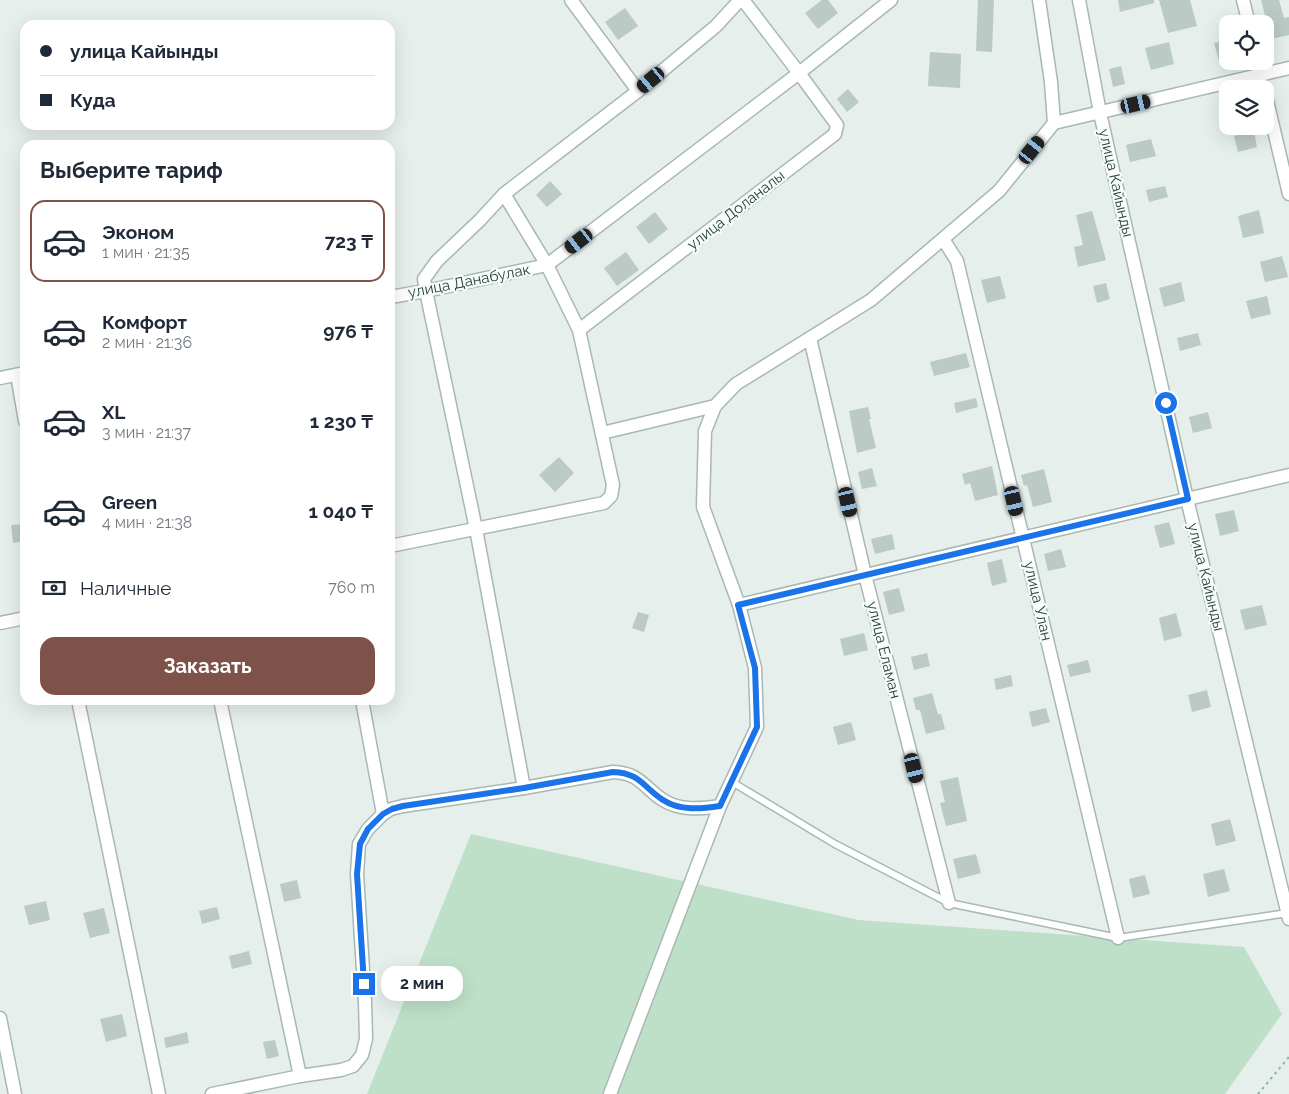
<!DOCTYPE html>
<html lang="ru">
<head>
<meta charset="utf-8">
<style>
  :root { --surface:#fff; --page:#f2f2f3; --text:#1f2937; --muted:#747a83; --line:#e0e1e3; --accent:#7f5249 }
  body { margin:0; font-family:Raleway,sans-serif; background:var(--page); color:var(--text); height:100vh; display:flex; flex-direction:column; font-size:19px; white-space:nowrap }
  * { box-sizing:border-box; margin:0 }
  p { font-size:16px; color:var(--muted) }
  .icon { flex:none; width:28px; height:28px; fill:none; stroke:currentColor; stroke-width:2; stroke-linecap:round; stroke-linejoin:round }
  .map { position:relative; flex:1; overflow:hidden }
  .drawer { position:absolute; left:20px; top:140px; width:375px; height:565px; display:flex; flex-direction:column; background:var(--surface); border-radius:15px; box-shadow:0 5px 20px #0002 }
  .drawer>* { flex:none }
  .hud { position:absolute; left:20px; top:20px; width:375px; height:110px; border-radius:15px; box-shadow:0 5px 20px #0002; display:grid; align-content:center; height:110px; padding:0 20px; background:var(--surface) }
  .fabs { position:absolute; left:1219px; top:15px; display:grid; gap:10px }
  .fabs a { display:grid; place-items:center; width:55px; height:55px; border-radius:10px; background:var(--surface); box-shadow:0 5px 20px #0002; font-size:25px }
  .end { position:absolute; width:22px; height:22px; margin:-11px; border:6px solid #1a73e8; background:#fff; box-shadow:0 0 0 2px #fff }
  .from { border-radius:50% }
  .bubble { position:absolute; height:35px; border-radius:15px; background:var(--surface); box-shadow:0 5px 20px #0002; font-size:16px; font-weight:700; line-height:35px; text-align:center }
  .car { position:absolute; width:15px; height:30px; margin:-15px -8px; border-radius:6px; box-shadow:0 0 4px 1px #0007; background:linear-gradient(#222 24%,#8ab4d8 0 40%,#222 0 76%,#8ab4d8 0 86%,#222 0) }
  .hud b { display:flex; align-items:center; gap:18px; height:48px; font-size:19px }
  .hud b+b { border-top:1px solid var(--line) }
  .hud i { width:12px; height:12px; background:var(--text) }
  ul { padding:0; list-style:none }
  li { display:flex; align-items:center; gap:15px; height:82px; margin:0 10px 8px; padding:0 10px; border:2px solid transparent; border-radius:15px }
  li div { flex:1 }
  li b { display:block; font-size:19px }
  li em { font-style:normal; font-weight:700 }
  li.current { border-color:var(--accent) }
  li>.icon { width:45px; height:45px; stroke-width:1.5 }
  h2 { padding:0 20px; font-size:22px; line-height:60px }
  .pay { display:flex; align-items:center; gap:12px; height:55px; padding:0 20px; font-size:19px }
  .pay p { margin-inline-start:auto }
  .primary-button { display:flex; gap:10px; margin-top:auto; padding:10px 20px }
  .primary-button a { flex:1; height:58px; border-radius:15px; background:var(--accent); color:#fff; font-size:20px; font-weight:700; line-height:58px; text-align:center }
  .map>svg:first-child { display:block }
  .green { fill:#bfe0c8 }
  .building { fill:#bbcac4 }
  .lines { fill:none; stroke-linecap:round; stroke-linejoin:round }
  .service-casing { stroke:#a8b8b2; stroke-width:9 }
  .minor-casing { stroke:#a8b8b2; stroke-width:15 }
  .path { stroke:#86b3a5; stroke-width:2; stroke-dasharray:2.5 4; stroke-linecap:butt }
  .service { stroke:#fff; stroke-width:6 }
  .minor { stroke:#fff; stroke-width:12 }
  .route { stroke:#1a73e8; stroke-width:6 }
  .labels { text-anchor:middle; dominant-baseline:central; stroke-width:4.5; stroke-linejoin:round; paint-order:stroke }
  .street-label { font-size:15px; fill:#24423a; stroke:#f7fbf9 }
</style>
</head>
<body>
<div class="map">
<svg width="1289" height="1094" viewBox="0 0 1289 1094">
  <rect width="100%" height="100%" fill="#e6efeb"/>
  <!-- green -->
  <polygon class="green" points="471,834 859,920 1244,947 1282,1014 1225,1094 367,1094"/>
  <!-- building -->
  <g class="building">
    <polygon points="822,0 828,0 838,13 818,29 805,13"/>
    <polygon points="978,0 994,0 992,52 976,51"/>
    <polygon points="1118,0 1154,0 1154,3 1120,12"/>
    <polygon points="1159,0 1190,0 1197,26 1168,33"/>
    <polygon points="1261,0 1279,0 1284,18 1289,17 1289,35 1271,39"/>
    <polygon points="625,8 638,26 618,40 605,22"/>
    <polygon points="1228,40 1228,59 1219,61 1214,43"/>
    <polygon points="1169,42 1174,64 1151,70 1145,48"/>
    <polygon points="930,52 961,54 960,88 928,86"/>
    <polygon points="1121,66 1125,84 1113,87 1109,69"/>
    <polygon points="848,89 859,102 847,112 837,99"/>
    <polygon points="1254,131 1257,147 1238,152 1234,136"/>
    <polygon points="1151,139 1156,156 1130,162 1126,145"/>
    <polygon points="550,181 562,194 547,207 536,195"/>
    <polygon points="1165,186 1168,197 1149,202 1146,190"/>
    <polygon points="1259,210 1264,233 1243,238 1238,216"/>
    <polygon points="1092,211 1106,260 1078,267 1074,247 1083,245 1076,215"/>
    <polygon points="655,212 668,229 649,244 636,227"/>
    <polygon points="626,252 639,270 617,286 604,268"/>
    <polygon points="1282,256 1288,277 1265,282 1260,262"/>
    <polygon points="1000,276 1006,298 987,303 981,280"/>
    <polygon points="1181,282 1185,301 1164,307 1159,288"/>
    <polygon points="1106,283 1110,299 1097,303 1093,286"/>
    <polygon points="1267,296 1271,314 1251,319 1246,301"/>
    <polygon points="1198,333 1201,345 1180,351 1177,338"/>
    <polygon points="966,353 970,367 934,376 930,362"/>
    <polygon points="976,398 978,407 956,413 954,403"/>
    <polygon points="868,407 871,419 869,419 876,448 857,453 849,411"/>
    <polygon points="1208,412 1212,428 1193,433 1189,417"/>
    <polygon points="559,457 574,473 555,492 539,475"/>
    <polygon points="992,466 998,495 975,501 970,483 965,485 962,474"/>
    <polygon points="872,468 877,486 862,489 858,472"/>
    <polygon points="1044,469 1052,502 1033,507 1027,485 1024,486 1021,475"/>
    <polygon points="1234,510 1239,531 1220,536 1215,514"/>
    <polygon points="1169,522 1175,544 1160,548 1154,526"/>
    <polygon points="25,524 25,541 13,543 11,525"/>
    <polygon points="892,534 895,549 875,554 871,539"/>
    <polygon points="1061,549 1066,567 1048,571 1044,554"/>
    <polygon points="1002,559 1007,582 992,586 987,563"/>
    <polygon points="899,588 905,611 889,615 883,592"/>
    <polygon points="1262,605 1267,625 1245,630 1240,610"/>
    <polygon points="638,612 649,615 644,632 632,628"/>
    <polygon points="1176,613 1182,636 1164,641 1159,618"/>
    <polygon points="864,633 868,650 844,656 840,639"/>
    <polygon points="927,653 930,666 914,670 911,657"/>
    <polygon points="1088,660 1091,672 1070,677 1067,665"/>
    <polygon points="1011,675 1013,686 996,690 994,679"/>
    <polygon points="1207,690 1211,707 1192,712 1188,695"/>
    <polygon points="932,693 938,714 941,714 945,729 926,734 920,710 916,710 913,698"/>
    <polygon points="1046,708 1050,722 1032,727 1029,712"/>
    <polygon points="851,722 856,740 838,745 833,727"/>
    <polygon points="958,777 967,821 946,826 940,803 945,802 940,781"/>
    <polygon points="1230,819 1236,841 1216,846 1211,824"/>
    <polygon points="976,854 981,873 958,879 953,859"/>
    <polygon points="1224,869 1230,891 1208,897 1203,874"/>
    <polygon points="1145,875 1150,894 1133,898 1129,879"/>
    <polygon points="297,880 301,898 284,902 280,884"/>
    <polygon points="46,901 50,920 29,925 24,906"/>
    <polygon points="217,907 220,919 202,924 199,911"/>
    <polygon points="104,908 110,933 90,938 83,913"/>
    <polygon points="249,951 252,964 232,969 229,956"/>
    <polygon points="122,1014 127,1036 106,1042 100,1019"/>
    <polygon points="187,1032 189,1043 166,1048 164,1038"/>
    <polygon points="275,1040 279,1056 267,1059 263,1042"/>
  </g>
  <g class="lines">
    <defs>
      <polyline id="service" points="732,782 835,844 949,903 1118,938 1288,913"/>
      <g id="minor">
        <polyline points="571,0 638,91"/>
        <polyline points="1079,0 1100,113 1187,499 1289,919"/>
        <polyline points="1243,0 1249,24"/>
        <polyline points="1265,92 1289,194"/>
        <polyline points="1054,123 1289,68"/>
        <polyline points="504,194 480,220 437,261 424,279 426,291 476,529 524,788"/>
        <polyline points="943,239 957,261 1118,938"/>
        <polyline points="390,297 426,291 547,265 799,73 891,0"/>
        <polyline points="579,330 835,134 837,125 799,73 743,0"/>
        <polyline points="810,338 865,575 949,903"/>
        <polyline points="17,375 25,421"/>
        <polyline points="0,378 25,373"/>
        <polyline points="602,433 715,406"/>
        <polyline points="390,546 604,503 611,496 613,485 579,330 547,265 504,194 638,91 716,26 740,0"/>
        <polyline points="739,605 1289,475"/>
        <polyline points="0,623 25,618"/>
        <polyline points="78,700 159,1094"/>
        <polyline points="220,700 300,1076"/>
        <polyline points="362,700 383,814"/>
        <polyline points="0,1018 15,1094"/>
        <path d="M212 1094 300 1076 341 1070 353 1066 362 1055 366 1039 365 1002 357 874 359 844 368 829 383 814 391 809 403 806 524 788 613 772C640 773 643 787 663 800 680 811 701 809 720 806"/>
        <polyline points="610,1094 720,806 757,727 755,668 739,605 703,507 705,431 715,406 736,384 871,300 999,191 1054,123 1051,82 1039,0"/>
      </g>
    </defs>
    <!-- service casing -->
    <use href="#service" class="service-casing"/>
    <!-- minor casing -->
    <use href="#minor" class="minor-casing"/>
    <!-- path -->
    <polyline class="path" points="1258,1094 1289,1057"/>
    <!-- service -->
    <use href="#service" class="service"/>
    <!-- minor -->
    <use href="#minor" class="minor"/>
  </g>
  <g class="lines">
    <!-- route -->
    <path class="route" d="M364 984 357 874 360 844 368 829 383 814 392 809 403 806 524 788 613 772C640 773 643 787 663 800 680 811 701 809 720 806L757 727 755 668 738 605 1188 499 1166 403"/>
  </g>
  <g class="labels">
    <!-- street labels -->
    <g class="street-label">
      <text transform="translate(1116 183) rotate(77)">улица Кайынды</text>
      <text transform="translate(736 210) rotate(-38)">улица Доланалы</text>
      <text transform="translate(469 281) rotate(-11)">улица Данабулак</text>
      <text transform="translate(1206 577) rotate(76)">улица Кайынды</text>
      <text transform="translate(1038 601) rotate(77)">улица Улан</text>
      <text transform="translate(884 650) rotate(76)">улица Еламан</text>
    </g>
  </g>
</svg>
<div class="fabs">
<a><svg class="icon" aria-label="locate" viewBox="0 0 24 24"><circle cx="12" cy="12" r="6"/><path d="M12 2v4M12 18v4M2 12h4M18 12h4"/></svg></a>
<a><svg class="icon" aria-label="layers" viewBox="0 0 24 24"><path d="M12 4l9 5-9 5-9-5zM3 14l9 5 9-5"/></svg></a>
</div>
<i class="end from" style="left:1166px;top:403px"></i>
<i class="end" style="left:364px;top:984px"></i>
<div class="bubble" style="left:381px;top:966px;width:82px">2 мин</div>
<i class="car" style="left:651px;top:80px;rotate:230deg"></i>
<i class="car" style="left:1136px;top:104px;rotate:77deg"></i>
<i class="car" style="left:1032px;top:150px;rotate:39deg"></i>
<i class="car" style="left:579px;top:241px;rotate:233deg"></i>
<i class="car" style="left:1014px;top:501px;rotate:167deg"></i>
<i class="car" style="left:848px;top:502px;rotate:167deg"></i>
<i class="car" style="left:914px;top:768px;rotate:166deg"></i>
<div class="hud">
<b><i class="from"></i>улица Кайынды</b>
<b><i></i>Куда</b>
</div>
<section class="drawer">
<h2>Выберите тариф</h2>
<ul>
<li class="current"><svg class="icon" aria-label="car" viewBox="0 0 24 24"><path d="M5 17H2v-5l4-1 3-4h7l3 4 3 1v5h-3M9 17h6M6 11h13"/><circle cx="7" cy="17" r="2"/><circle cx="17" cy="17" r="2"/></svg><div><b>Эконом</b><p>1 мин · 21:35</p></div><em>723 ₸</em></li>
<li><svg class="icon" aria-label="car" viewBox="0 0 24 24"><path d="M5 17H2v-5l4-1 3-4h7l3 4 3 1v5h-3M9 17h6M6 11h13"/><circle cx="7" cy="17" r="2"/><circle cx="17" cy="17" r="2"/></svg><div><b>Комфорт</b><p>2 мин · 21:36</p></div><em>976 ₸</em></li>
<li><svg class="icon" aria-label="car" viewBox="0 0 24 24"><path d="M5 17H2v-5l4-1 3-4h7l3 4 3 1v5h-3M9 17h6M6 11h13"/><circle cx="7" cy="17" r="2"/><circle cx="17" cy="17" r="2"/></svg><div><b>XL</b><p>3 мин · 21:37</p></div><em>1 230 ₸</em></li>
<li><svg class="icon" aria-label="car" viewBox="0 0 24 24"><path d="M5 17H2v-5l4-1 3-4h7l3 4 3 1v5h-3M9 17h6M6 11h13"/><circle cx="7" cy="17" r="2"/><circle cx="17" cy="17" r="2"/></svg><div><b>Green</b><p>4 мин · 21:38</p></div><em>1 040 ₸</em></li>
</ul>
<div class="pay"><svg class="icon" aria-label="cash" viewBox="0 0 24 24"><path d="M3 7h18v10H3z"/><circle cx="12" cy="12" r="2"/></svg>Наличные<p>760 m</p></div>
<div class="primary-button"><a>Заказать</a></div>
</section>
</div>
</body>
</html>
